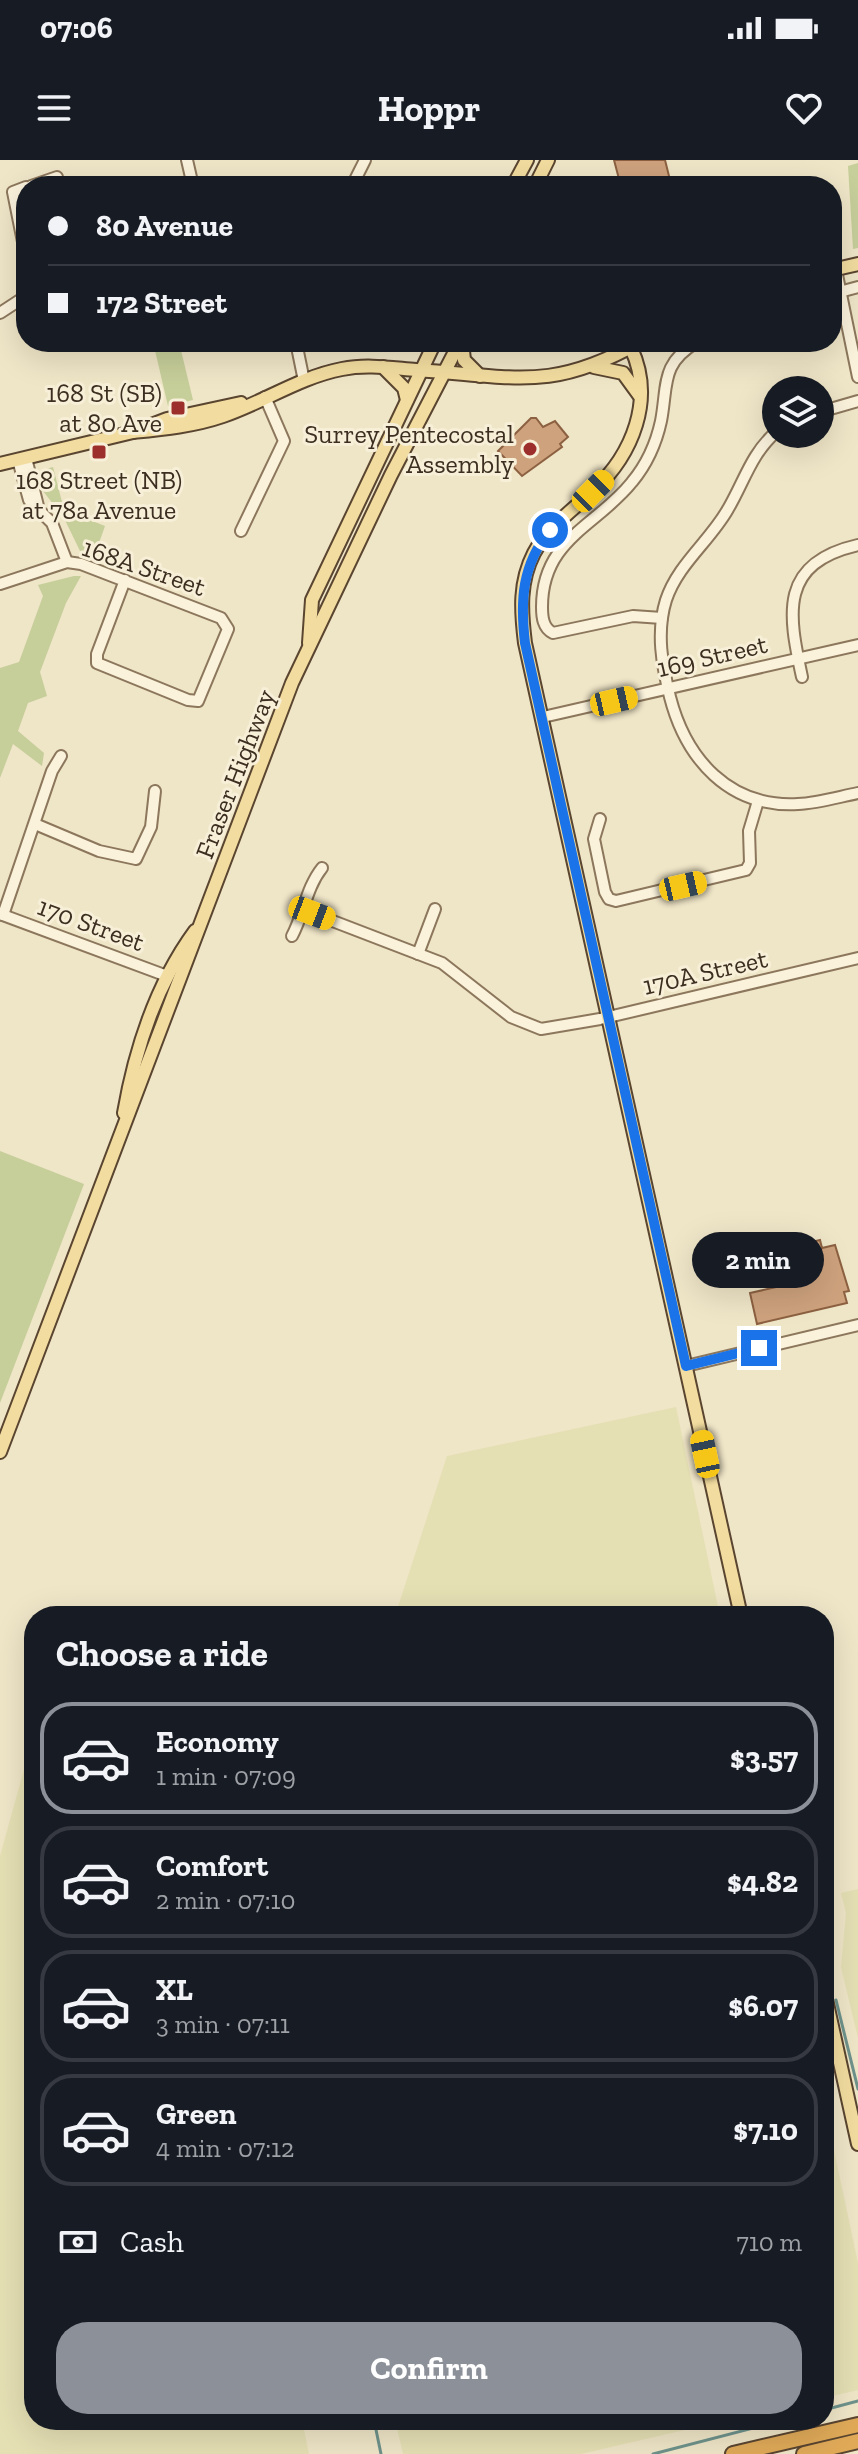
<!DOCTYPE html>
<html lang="en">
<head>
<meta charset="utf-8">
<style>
  :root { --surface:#171b24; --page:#20242c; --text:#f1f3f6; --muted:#9ea1a6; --line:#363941; --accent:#8c9099 }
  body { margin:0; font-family:"Zilla Slab",serif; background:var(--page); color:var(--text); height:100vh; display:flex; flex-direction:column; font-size:30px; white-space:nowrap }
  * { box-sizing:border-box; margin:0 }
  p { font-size:26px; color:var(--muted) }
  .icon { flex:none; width:44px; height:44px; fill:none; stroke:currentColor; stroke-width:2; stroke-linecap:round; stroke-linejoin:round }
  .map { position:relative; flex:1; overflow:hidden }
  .sheet { position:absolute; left:24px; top:1446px; width:810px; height:824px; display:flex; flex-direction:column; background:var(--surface); border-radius:32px; box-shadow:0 8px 32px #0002 }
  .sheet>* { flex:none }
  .guide { position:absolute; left:16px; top:16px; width:826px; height:176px; border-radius:32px; box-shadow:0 8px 32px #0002; display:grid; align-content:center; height:176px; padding:0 32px; background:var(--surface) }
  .tools { position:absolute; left:762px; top:216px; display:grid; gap:16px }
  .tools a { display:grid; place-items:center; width:72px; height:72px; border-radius:50%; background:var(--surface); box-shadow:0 8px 32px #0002; font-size:40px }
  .end { position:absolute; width:36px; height:36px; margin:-18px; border:10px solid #1a73e8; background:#fff; box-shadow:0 0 0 4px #fff }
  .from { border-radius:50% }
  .bubble { position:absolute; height:56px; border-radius:28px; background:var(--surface); box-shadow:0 8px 32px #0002; font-size:26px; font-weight:700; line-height:56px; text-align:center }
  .car { position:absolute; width:24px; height:48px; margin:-24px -12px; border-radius:10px; box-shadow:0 0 6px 2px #0007; background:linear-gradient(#f5c518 24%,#345 0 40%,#f5c518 0 76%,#345 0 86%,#f5c518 0) }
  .guide b { display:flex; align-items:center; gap:28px; height:76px; font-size:30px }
  .guide b+b { border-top:2px solid var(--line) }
  .guide i { width:20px; height:20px; background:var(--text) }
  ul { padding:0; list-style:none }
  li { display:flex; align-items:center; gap:24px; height:112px; margin:0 16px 12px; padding:0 16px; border:4px solid var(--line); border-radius:32px }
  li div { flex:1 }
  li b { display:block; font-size:30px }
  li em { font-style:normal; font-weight:700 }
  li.active { border-color:var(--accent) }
  li>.icon { width:72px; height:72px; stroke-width:1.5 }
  h2 { padding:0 32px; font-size:36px; line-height:96px }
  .pay { display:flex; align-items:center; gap:20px; height:88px; padding:0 32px; font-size:30px }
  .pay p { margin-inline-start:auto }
  .button { display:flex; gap:16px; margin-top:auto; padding:16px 32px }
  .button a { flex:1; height:92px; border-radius:32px; background:var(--accent); color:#fff; font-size:32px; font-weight:700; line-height:92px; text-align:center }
  .status { display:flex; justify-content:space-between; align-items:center; height:56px; padding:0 40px; background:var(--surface); direction:ltr }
  .status svg { height:22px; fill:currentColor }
  header { display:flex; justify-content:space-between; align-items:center; height:104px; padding:0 32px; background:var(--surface); font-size:36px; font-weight:700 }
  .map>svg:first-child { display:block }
  .farmland { fill:#e5dfb4 }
  .green { fill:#c6ce9a }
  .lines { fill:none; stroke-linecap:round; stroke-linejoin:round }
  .stream { stroke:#6e928b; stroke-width:3 }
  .building { fill:#cea27d; stroke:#8c6141; stroke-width:2 }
  .minor-casing { stroke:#8c775c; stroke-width:14 }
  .major-casing { stroke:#5a4530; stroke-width:16 }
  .highway-casing { stroke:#5a4530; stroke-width:18 }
  .minor { stroke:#faf2db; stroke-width:10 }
  .major { stroke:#f2dc9f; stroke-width:12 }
  .highway { stroke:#dfa958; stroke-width:14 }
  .route { stroke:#1a73e8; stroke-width:10 }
  .poi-dot { fill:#9c2e2b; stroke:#f7efd7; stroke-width:3 }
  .labels { text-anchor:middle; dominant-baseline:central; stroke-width:6; stroke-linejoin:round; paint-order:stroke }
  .poi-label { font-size:26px; fill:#3c2e20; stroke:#f7efd7; text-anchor:end }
  .street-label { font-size:26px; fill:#3c2e20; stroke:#f7efd7 }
</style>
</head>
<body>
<div class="status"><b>07:06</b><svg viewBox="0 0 49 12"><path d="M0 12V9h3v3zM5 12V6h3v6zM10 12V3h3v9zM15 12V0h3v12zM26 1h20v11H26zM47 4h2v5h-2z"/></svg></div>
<header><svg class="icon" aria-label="menu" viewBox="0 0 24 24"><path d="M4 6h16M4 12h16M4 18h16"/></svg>Hoppr<svg class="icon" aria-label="heart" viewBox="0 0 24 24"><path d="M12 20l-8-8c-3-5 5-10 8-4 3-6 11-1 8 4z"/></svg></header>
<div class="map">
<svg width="858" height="2294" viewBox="0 0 858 2294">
  <rect width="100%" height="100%" fill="#efe5c7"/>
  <!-- farmland -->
  <g class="farmland">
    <polygon points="676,1247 720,1456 395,1456 447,1296"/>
    <polygon points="26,1602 34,1605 34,2260 302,2260 309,2294 0,2294 0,1696"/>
    <polygon points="858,1729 858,1878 841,1807 846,1753 841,1733"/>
    <polygon points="824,1943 858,2103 858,2230 824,2238"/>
    <polygon points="395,2260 728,2260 581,2294 403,2294"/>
  </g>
  <!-- green -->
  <g class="green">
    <polygon points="858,3 858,88 853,89 848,6"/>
    <polygon points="153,182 179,182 193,240 168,246"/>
    <polygon points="53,307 64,350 105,366 94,397 80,391 64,358 43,331 38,316 42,310"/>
    <polygon points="74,416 81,416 66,443 40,512 47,536 28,543 18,571 44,593 42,606 13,584 0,618 0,508 19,502 43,436 38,425"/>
    <polygon points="0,991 84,1024 0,1243"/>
  </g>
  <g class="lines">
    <!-- stream -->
    <g class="stream">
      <polyline points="836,1840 858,1929"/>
      <polyline points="824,2250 858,2241"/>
      <polyline points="374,2260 381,2294"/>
      <polyline points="653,2294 784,2260"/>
    </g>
  </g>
  <!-- building -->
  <g class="building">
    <polygon points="614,0 665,0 671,24 600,26 599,23 619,19"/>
    <polygon points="531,258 536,258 543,267 555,261 568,277 560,284 562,287 522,316 498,291"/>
    <polygon points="820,1080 822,1088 835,1085 849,1131 844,1132 847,1143 757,1164 750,1133 799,1122 791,1087"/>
  </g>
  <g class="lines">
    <defs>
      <g id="minor">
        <polyline points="187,0 193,26"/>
        <polyline points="31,26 57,17"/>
        <polyline points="352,26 365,0"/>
        <polyline points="26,27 13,32 26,97"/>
        <polyline points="836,110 858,217"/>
        <polyline points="832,134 858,127"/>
        <polyline points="0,153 26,136"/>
        <polyline points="296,182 304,221"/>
        <polyline points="820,252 858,241"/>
        <path d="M776 272C751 294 744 322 728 349 710 381 678 404 666 440 656 472 662 505 670 537 686 599 729 648 798 644 818 643 838 637 858 633"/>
        <polyline points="26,298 38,346"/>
        <polyline points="18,300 29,340 52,363 67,402"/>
        <polyline points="241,371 284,281 265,237"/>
        <polyline points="0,424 67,402 81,404 221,458 228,469 198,541 188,540 97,503 97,494 125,420"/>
        <path d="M662 458 633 456 553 473C543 468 542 457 542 447 542 379 597 366 632 322 647 304 656 284 661 261 668 225 660 204 697 182"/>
        <path d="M802 517C788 453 779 403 858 385"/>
        <polyline points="543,557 858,485"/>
        <polyline points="600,659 594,679 605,732 609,739 616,741 746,710 750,703 749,671 758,641"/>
        <polyline points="35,664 99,691 136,699 151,667 155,631"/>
        <polyline points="304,750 442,803 511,857 541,869 600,859 858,798"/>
        <polyline points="0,754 167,816"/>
        <polyline points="3,755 52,611 61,596"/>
        <path d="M292 776C304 754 306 728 322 708"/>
        <polyline points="418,794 435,749"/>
        <polyline points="686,1206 858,1165"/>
      </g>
      <g id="major">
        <polyline points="513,26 527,0"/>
        <polyline points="535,26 548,0"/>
        <polyline points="832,110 858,104"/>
        <polyline points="462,182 464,200 480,216"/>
        <path d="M631 188C655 239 633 294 593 331 573 350 548 367 534 393 519 422 521 451 525 483L741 1456"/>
        <polyline points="383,207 404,228 407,240"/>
        <polyline points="594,207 623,213 639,235"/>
        <path d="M133 272C163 269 194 266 223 256 264 242 300 217 342 209 367 204 391 208 416 210 513 216 550 233 640 182"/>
        <polyline points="0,304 133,272 167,259 241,243"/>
        <polyline points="309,483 312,440 435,182"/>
        <path d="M124 953C135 890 157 823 195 771"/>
        <polyline points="0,1292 292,523 391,315 460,182"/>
        <polyline points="824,1830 858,1984"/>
      </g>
      <g id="highway">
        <polyline points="733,2294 858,2265"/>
        <polyline points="804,2294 858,2281"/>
      </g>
    </defs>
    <!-- minor casing -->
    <use href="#minor" class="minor-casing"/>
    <!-- major casing -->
    <use href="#major" class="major-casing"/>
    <!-- highway casing -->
    <use href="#highway" class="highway-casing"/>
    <!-- minor -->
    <use href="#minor" class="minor"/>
    <!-- major -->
    <use href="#major" class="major"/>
    <!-- highway -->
    <use href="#highway" class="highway"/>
  </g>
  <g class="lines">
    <!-- route -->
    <path class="route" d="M550 370C522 405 520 440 525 483L686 1206 759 1188"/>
  </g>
  <!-- markers -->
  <g class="poi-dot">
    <rect x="170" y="240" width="16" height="16" rx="4"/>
    <circle cx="530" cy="289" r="8"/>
    <rect x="91" y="284" width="16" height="16" rx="4"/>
  </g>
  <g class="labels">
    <!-- poi labels -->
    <g class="poi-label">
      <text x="162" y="233">168 St (SB)<tspan x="162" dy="30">at 80 Ave</tspan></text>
      <text x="514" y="274">Surrey Pentecostal<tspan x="514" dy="30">Assembly</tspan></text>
      <text x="99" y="320" text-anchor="middle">168 Street (NB)<tspan x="99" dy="30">at 78a Avenue</tspan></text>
    </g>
    <!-- street labels -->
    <g class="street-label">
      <text transform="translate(144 407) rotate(19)">168A Street</text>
      <text transform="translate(712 496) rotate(-13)">169 Street</text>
      <text transform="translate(235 614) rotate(-69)">Fraser Highway</text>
      <text transform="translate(91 764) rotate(20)">170 Street</text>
      <text transform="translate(705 812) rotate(-13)">170A Street</text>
    </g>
  </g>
</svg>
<div class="tools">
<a><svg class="icon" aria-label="layers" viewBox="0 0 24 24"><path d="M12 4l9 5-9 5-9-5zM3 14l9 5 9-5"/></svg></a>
</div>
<i class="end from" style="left:550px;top:370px"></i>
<i class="end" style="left:759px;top:1188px"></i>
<div class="bubble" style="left:692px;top:1072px;width:132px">2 min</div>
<i class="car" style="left:593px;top:331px;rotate:45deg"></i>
<i class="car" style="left:614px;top:541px;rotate:77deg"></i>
<i class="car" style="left:683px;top:726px;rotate:77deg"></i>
<i class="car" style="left:312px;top:753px;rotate:111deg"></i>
<i class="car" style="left:705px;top:1294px;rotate:348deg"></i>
<div class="guide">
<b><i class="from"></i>80 Avenue</b>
<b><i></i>172 Street</b>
</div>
<section class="sheet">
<h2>Choose a ride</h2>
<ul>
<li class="active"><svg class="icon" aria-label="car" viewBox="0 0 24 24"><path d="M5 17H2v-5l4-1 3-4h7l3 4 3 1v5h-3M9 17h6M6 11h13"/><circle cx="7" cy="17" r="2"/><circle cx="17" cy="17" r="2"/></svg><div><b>Economy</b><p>1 min · 07:09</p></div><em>$3.57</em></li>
<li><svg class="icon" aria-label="car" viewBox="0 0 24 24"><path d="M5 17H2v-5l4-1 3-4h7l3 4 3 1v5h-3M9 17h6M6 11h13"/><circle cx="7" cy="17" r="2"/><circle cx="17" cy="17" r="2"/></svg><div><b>Comfort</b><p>2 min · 07:10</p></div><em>$4.82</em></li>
<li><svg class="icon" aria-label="car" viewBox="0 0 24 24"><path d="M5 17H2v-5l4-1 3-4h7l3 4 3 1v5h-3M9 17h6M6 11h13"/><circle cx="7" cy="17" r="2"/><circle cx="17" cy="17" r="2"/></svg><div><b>XL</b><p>3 min · 07:11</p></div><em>$6.07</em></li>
<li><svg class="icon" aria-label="car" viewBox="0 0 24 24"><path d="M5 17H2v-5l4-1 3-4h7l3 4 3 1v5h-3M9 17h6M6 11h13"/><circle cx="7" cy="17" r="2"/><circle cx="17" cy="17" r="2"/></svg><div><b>Green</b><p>4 min · 07:12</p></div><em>$7.10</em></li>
</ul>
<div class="pay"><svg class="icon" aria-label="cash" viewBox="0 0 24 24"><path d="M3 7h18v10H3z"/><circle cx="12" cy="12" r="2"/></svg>Cash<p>710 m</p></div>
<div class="button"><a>Confirm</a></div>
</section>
</div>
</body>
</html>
